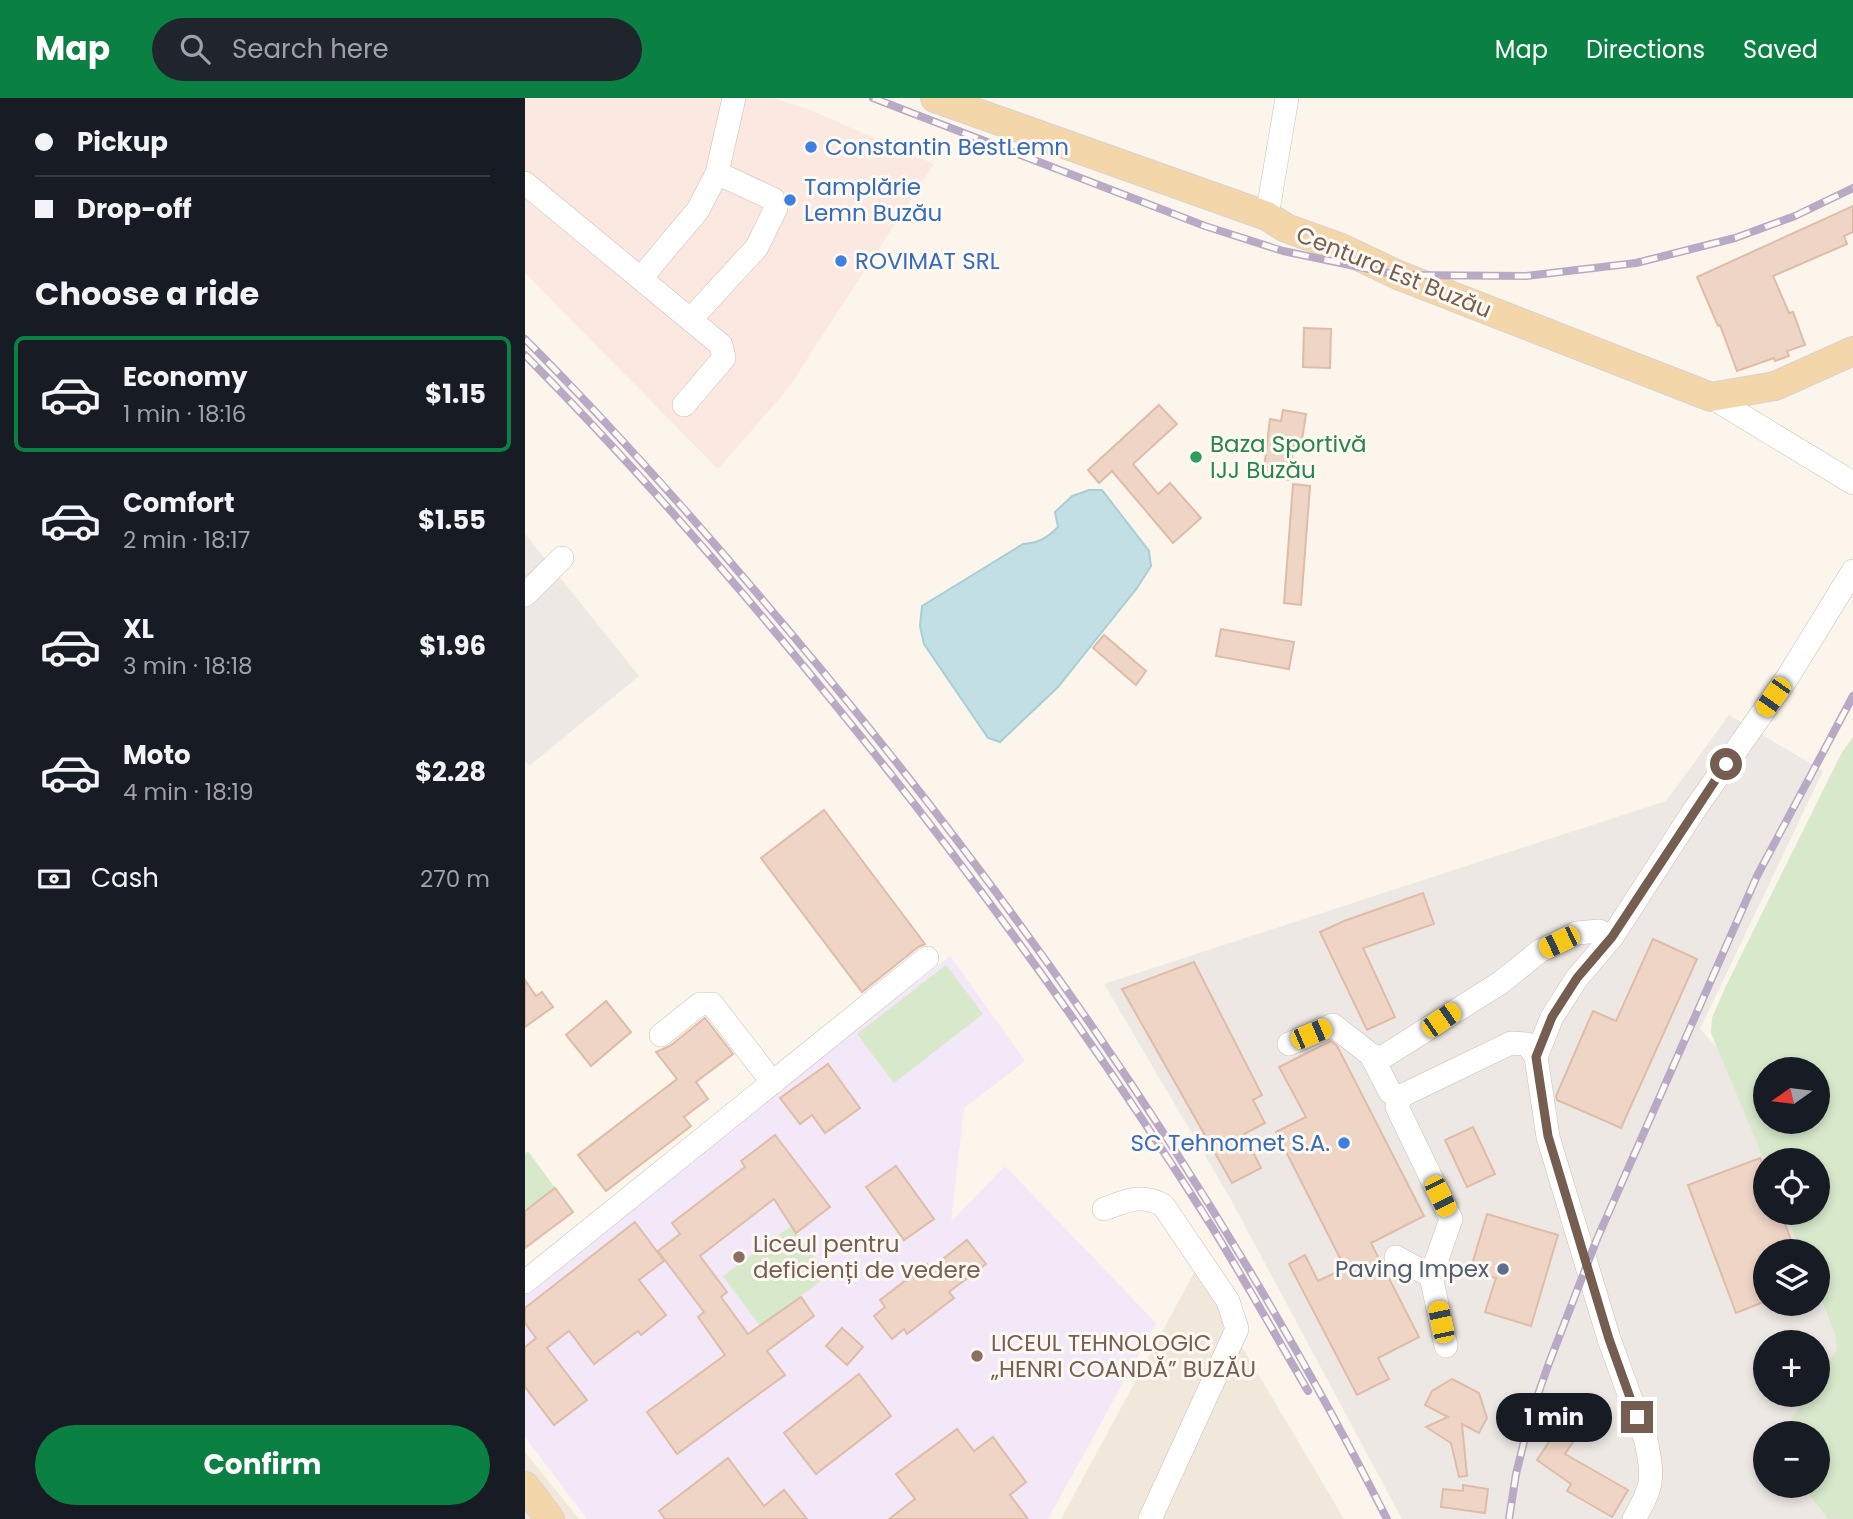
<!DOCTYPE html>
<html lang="en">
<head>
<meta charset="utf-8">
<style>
  :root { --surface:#171b24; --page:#20242c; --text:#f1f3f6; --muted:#9ea1a6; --line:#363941; --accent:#0b8043 }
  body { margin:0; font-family:Poppins,sans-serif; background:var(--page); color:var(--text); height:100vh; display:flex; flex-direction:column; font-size:26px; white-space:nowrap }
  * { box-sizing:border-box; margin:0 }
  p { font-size:23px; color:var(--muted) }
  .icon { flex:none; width:38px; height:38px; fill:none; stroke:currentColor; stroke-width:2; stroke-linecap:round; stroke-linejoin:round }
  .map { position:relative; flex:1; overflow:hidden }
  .drawer { display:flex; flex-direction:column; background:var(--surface); width:525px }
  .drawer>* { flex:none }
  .top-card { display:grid; align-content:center; height:154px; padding:0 35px; background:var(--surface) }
  .needle { width:46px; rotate:256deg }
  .controls { position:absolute; left:1228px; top:959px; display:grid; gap:14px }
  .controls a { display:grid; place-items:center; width:77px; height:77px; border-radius:50%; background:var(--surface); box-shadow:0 4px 10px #0003; font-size:35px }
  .end { position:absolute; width:32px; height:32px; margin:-16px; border:9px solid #755d50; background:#fff; box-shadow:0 0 0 4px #fff }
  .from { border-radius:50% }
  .bubble { position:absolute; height:49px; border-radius:24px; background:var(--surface); box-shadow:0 4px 10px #0003; font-size:23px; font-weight:700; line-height:49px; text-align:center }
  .car { position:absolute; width:21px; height:42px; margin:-21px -10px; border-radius:9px; box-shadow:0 0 5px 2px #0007; background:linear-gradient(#f5c518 24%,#345 0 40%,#f5c518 0 76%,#345 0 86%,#f5c518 0) }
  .top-card b { display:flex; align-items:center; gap:24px; height:66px; font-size:26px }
  .top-card b+b { border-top:2px solid var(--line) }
  .top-card i { width:18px; height:18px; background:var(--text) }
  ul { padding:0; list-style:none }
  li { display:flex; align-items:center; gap:21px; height:116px; margin:0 14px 10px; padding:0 21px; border:4px solid transparent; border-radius:10px }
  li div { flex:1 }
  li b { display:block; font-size:26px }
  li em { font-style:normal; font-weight:700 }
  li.on { border-color:var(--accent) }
  li>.icon { width:63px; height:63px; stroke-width:1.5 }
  h2 { padding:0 35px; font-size:32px; line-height:84px }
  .pay { display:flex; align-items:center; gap:18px; height:77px; padding:0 35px; font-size:26px }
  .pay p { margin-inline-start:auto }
  .cta { display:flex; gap:14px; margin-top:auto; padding:14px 35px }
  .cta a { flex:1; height:80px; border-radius:42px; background:var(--accent); color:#fff; font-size:28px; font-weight:700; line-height:80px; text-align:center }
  header { display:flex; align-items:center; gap:42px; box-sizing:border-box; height:98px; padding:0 35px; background:var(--accent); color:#fff }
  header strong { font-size:33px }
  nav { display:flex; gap:38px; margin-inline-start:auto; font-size:24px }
  .search { width:490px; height:63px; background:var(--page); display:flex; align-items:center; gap:18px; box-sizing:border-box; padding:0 24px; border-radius:38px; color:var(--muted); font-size:26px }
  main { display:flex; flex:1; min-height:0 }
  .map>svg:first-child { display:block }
  .residential { fill:#f2e7db }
  .commercial { fill:#fae8e1 }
  .industrial { fill:#ede8e4 }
  .education { fill:#f2e8f8 }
  .green { fill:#d7e8cb; fill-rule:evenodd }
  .water { fill:#c2dfe3; stroke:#a9ced4; stroke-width:2 }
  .building { fill:#eed5c6; stroke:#dfbca8; stroke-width:2 }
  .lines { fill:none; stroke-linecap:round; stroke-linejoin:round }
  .minor-casing { stroke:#cdbdb2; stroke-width:24 }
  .major-casing { stroke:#d8d2ce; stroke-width:30 }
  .minor { stroke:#fff; stroke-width:23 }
  .major { stroke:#f3d7ab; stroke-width:28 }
  .rail-casing { stroke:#b8aac5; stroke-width:8 }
  .rail { stroke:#fef9f2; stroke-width:5; stroke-dasharray:16; stroke-linecap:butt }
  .route { stroke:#755d50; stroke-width:9 }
  .shop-dot { fill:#3f7fe0; stroke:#fef9f2; stroke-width:2.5 }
  .leisure-dot { fill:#2e9e5b; stroke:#fef9f2; stroke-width:2.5 }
  .education-dot { fill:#8d6e63; stroke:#fef9f2; stroke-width:2.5 }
  .service-dot { fill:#5c6f8a; stroke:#fef9f2; stroke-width:2.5 }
  .labels { text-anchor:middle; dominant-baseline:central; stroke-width:6; stroke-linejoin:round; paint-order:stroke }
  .shop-label { font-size:23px; fill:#366cbe; stroke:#fef9f2; text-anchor:start }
  .street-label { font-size:23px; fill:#755d50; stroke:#fef9f2 }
  .leisure-label { font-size:23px; fill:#27864d; stroke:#fef9f2; text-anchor:start }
  .education-label { font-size:23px; fill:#785e54; stroke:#fef9f2; text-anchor:start }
  .service-label { font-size:23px; fill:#4e5e75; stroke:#fef9f2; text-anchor:end }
</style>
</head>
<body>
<header>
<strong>Map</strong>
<div class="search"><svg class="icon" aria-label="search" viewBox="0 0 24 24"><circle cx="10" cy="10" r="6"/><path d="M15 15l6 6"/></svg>Search here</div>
<nav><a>Map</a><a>Directions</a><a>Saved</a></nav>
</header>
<main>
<section class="drawer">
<div class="top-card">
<b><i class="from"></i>Pickup</b>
<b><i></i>Drop-off</b>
</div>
<h2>Choose a ride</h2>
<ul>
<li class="on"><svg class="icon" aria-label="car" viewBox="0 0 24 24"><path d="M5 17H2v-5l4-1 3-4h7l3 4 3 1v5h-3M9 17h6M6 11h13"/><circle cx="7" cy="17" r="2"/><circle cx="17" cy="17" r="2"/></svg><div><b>Economy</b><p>1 min · 18:16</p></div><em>$1.15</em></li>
<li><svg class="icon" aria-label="car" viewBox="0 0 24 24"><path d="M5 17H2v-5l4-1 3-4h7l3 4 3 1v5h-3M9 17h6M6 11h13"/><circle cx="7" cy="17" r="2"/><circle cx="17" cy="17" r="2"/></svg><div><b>Comfort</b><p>2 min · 18:17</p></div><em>$1.55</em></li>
<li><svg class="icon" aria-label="car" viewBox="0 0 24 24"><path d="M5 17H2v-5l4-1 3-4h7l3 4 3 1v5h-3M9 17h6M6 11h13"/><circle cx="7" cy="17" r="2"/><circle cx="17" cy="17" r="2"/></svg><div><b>XL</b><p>3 min · 18:18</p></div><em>$1.96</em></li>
<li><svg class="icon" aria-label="car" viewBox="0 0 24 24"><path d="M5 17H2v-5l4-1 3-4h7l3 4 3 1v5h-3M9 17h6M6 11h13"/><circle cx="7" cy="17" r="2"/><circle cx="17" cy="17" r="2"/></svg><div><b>Moto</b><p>4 min · 18:19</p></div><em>$2.28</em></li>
</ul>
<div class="pay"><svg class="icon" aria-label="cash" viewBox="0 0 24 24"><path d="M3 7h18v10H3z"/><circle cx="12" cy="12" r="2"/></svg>Cash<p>270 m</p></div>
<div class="cta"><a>Confirm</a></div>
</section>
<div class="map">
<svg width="1328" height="1421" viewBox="0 0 1328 1421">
  <rect width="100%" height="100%" fill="#fbf5ec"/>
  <!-- residential -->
  <g class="residential">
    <polygon points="671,1171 819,1421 536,1421"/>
    <polygon points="0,1354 54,1421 0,1421"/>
  </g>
  <!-- commercial -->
  <polygon class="commercial" points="0,0 249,0 283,11 409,66 262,292 193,371 0,175"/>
  <!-- industrial -->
  <g class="industrial">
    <polygon points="0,436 114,578 4,668 0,663"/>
    <polygon points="1204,617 1298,673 1175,931 1193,951 1241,1067 1241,1115 1260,1115 1276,1153 1241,1153 1241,1206 1293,1206 1293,1194 1310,1236 1312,1251 1293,1280 1293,1244 1241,1244 1241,1297 1282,1297 1258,1335 1241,1335 1241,1388 1277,1388 1303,1421 877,1421 705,1100 579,886 1141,703"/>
  </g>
  <!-- education -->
  <polygon class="education" points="425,858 500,963 439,1010 426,1124 480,1068 631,1225 523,1421 62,1421 0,1339 0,1192"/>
  <!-- green -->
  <g class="green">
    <path d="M1328 639V1421H1303L1277 1388H1293V1335L1258 1334 1282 1297H1293V1280L1312 1251 1310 1236 1293 1194V1153H1276L1260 1115H1293V1062H1241V1067L1186 935 1187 920 1200 890 1316 656ZM1241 971H1293V1024H1241Z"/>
    <polygon points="421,867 458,916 369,985 332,936"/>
    <polygon points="3,1053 30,1090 0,1113 0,1056"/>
    <polygon points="266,1128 303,1178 235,1228 198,1178"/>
  </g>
  <!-- water -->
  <path class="water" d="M564 392H577L624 453 626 468 612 490 533 589 475 644 463 640 399 546 395 528 397 508 498 446C514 445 522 440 533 429L530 414 547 398Z"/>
  <!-- building -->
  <g class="building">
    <polygon points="1328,108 1328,134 1319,138 1322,146 1248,178 1264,215 1268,214 1280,247 1262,253 1264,258 1250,263 1249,260 1212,273 1195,227 1193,228 1172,179"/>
    <polygon points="779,230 806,231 805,270 778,269"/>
    <polygon points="634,307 652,326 608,366 633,396 645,385 676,420 648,445 587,373 574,385 563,372"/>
    <polygon points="758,312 781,316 776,348 769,347 764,382 738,379 745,321 756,323"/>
    <polygon points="768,386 785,388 776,507 759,505"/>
    <polygon points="696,531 769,544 764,571 691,558"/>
    <polygon points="579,537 621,573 611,587 568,550"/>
    <polygon points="299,712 400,846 393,849 337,894 236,760"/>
    <polygon points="898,795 909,826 838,850 870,919 842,932 795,834 819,823"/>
    <polygon points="1128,841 1172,861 1096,1030 1032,1002 1031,998 1068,913 1091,923"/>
    <polygon points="669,864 737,997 728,1002 740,1025 719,1036 736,1070 707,1085 597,891"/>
    <polygon points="0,882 11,898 17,894 28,909 0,929"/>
    <polygon points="81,903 106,934 66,968 41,937"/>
    <polygon points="180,920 208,956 171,984 183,1001 159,1019 166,1028 81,1093 53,1057 152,981 131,954 145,948"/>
    <polygon points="806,943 812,948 899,1118 846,1145 894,1239 853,1260 864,1281 832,1297 764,1166 780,1157 793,1183 820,1170 751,1034 781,1019 754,969"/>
    <polygon points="303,966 335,1010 300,1035 287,1017 275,1026 255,1000"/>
    <polygon points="948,1029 970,1076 942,1089 920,1042"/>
    <polygon points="250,1037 305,1109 271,1135 249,1101 175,1158 202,1194 196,1199 223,1236 276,1199 289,1218 242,1253 260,1277 152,1356 122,1314 200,1257 173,1219 179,1214 133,1153 155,1136 147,1125 220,1069 216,1063"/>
    <polygon points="1235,1060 1241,1075 1241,1115 1256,1115 1270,1153 1241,1153 1241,1203 1211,1215 1163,1087"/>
    <polygon points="371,1068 409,1121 379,1142 341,1089"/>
    <polygon points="30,1090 48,1114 0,1150 0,1113"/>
    <polygon points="962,1116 1033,1137 1006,1228 960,1214 971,1180 945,1173"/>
    <polygon points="110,1124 139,1163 114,1182 141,1217 116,1237 113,1233 69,1266 44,1233 22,1250 62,1302 29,1327 0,1289 0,1249 11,1240 0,1225 0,1210"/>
    <polygon points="442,1142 461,1166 424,1194 429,1200 382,1236 379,1231 367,1241 349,1218 360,1209 355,1202 402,1166 405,1171"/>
    <polygon points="317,1230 338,1249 322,1267 301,1248"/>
    <polygon points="334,1276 366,1318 291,1376 259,1335"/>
    <polygon points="927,1281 954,1295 962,1320 954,1335 937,1326 942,1378 934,1379 926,1345 901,1329 923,1319 900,1307 907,1293"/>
    <polygon points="1038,1323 1054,1335 1040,1356 1103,1392 1087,1419 1042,1393 1046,1386 1012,1362"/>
    <polygon points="432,1331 449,1353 468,1339 501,1384 485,1397 503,1421 364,1421 390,1401 371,1376"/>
    <polygon points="203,1360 239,1408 259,1392 282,1421 140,1421 134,1413"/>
    <polygon points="938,1387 963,1391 960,1415 916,1409 918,1391 938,1393"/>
  </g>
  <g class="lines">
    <defs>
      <g id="minor">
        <polyline points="0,85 196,247 199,260 159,307"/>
        <polyline points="742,118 762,0"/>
        <polyline points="116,180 173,112 192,75 209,0"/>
        <polyline points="166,221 232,149 251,110 248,101 192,75"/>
        <polyline points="1186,299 1328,385"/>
        <polyline points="0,497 37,460"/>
        <polyline points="136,937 175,906 187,906 248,985"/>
        <polyline points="764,946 808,927 846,957 865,994"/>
        <polyline points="846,957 858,959 975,885 1015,853 1052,835 1074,833 1087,839"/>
        <path d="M579 1111C602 1103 616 1095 638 1107L703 1203 712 1231 625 1421"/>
        <polyline points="871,1159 906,1178"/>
        <polyline points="0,1184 402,860"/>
        <polyline points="921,1248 906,1178 926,1121 872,1009 876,998 986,945 1002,946 1011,959"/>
        <path d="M1109 1421C1128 1388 1129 1380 1121 1343L1084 1241 1023 1039 1011 959 1027 919 1052 880 1087 839 1170 711 1264 577 1328 473"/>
      </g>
      <g id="major">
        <polyline points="410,0 742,118 761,130 814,149 873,177 1186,299 1250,288 1328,253"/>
        <polyline points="0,1388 25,1421"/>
      </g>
    </defs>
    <!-- minor casing -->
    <use href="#minor" class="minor-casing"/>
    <!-- major casing -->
    <use href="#major" class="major-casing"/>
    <!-- minor -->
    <use href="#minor" class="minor"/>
    <!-- major -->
    <use href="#major" class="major"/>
    <defs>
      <g id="rail">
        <polyline points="348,0 680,128 758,153 873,177 1001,178 1111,165 1210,140 1270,118 1328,90"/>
        <path d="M0 241C104 345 201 457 295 570 513 833 707 1116 862 1421"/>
        <path d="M0 257C110 368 213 487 312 609 447 775 573 948 687 1129 720 1183 751 1238 783 1293"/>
        <polyline points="984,1421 991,1376 1005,1319 1024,1265 1072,1141 1232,778 1328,598"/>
      </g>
    </defs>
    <!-- rail casing -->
    <use href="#rail" class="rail-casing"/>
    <!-- rail -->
    <use href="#rail" class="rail"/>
  </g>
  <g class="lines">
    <!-- route -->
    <polyline class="route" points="1112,1319 1084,1241 1023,1038 1011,959 1027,919 1052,880 1087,839 1201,666"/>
  </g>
  <!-- markers -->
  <g class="shop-dot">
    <circle cx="286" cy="49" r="7"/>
    <circle cx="265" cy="102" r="7"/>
    <circle cx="316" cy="163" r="7"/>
    <circle cx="819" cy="1045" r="7"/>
  </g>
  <circle class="leisure-dot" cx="671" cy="359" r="7"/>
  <g class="education-dot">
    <circle cx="214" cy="1159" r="7"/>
    <circle cx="452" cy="1258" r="7"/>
  </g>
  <circle class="service-dot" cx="978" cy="1171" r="7"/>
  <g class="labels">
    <!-- shop labels -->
    <g class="shop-label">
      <text x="300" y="49">Constantin BestLemn</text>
      <text x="279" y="89">Tamplărie<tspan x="279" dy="26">Lemn Buzău</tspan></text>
      <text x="330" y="163">ROVIMAT SRL</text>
      <text x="805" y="1045" text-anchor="end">SC Tehnomet S.A.</text>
    </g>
    <!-- street labels -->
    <g class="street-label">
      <text transform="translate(869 174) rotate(22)">Centura Est Buzău</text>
    </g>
    <!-- leisure labels -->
    <g class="leisure-label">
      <text x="685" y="346">Baza Sportivă<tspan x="685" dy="26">IJJ Buzău</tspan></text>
    </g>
    <!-- education labels -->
    <g class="education-label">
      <text x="228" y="1146">Liceul pentru<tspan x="228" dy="26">deficienți de vedere</tspan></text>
      <text x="466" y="1245">LICEUL TEHNOLOGIC<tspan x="466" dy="26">„HENRI COANDĂ” BUZĂU</tspan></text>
    </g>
    <!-- service labels -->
    <g class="service-label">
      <text x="964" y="1171">Paving Impex</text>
    </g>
  </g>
</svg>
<div class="controls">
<a><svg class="needle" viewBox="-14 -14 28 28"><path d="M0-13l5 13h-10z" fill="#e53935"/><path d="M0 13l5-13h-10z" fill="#9ea1a6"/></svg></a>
<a><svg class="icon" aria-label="locate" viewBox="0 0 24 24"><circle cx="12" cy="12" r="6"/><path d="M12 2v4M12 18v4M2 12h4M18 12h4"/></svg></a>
<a><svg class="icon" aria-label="layers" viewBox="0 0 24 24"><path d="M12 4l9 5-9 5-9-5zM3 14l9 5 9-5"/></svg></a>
<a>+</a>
<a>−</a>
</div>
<i class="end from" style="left:1201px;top:666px"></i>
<i class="end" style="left:1112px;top:1319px"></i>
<div class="bubble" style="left:971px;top:1295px;width:116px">1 min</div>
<i class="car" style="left:1248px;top:599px;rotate:215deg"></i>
<i class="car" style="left:1034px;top:844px;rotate:244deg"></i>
<i class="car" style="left:916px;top:922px;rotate:55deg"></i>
<i class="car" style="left:786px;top:936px;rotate:67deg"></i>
<i class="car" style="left:915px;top:1098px;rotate:154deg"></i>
<i class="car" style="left:916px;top:1224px;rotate:348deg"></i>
</div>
</main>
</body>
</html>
